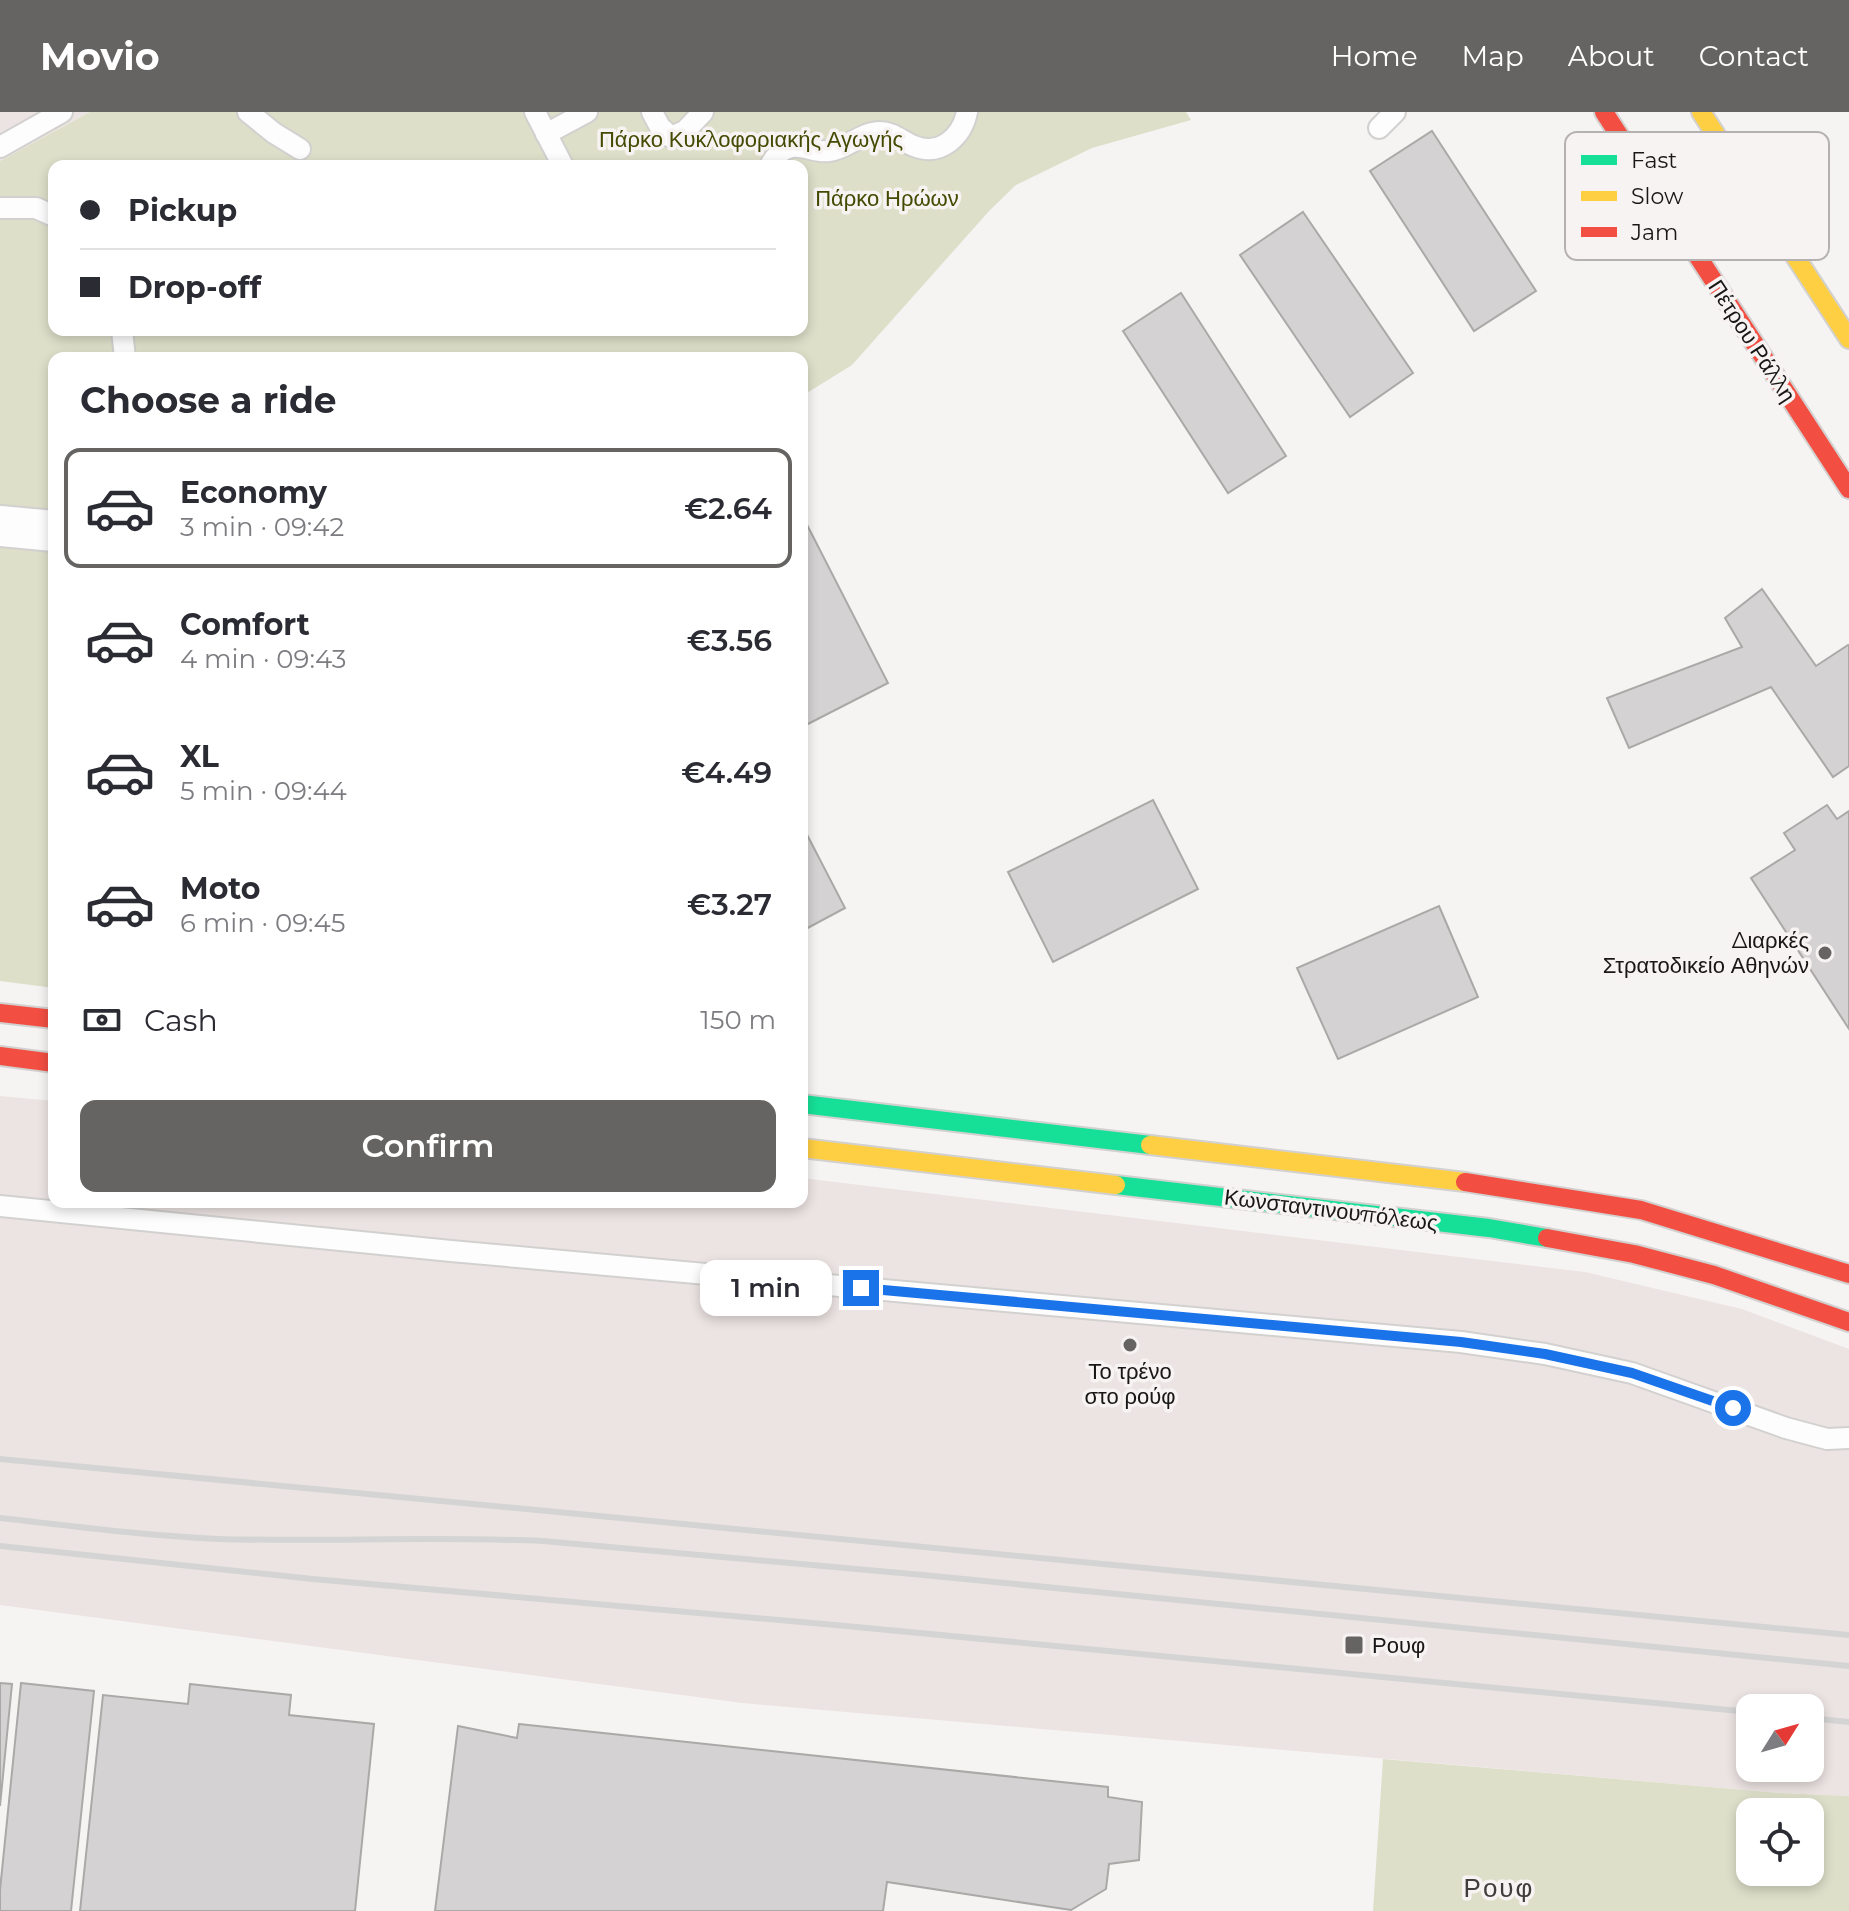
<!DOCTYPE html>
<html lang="en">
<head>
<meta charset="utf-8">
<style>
  :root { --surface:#fff; --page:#f2f2f3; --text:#2b2b33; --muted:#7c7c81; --line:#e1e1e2; --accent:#666463 }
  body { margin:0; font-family:Montserrat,sans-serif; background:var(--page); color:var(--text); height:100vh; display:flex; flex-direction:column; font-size:30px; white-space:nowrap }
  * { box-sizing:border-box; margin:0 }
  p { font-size:26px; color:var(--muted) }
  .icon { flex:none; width:44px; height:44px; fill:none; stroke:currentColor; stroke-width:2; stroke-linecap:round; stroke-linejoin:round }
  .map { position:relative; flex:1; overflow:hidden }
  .panel { position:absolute; left:48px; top:240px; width:760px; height:856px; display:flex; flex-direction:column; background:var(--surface); border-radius:16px; box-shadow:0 4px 12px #0003 }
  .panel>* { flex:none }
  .hud { position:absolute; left:48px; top:48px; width:760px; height:176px; border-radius:16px; box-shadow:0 4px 12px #0003; display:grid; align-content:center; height:176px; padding:0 32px; background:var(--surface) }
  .needle { width:52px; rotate:53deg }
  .tools { position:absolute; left:1736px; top:1582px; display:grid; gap:16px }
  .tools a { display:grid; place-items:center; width:88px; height:88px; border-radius:16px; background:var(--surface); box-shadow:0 4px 12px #0003; font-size:40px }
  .end { position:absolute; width:36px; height:36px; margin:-18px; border:10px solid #1a73e8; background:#fff; box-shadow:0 0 0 4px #fff }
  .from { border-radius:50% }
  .bubble { position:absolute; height:56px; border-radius:16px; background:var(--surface); box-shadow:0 4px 12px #0003; font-size:26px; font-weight:600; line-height:56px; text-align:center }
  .hud b { display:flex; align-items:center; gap:28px; height:76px; font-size:30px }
  .hud b+b { border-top:2px solid var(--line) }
  .hud i { width:20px; height:20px; background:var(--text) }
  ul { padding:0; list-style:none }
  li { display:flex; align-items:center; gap:24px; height:120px; margin:0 16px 12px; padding:0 16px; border:4px solid transparent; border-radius:16px }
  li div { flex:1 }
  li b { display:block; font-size:30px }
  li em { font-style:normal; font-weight:600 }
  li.current { border-color:var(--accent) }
  li>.icon { width:72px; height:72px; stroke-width:1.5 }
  h2 { padding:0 32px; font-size:36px; line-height:96px }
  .pay { display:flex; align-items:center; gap:20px; height:88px; padding:0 32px; font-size:30px }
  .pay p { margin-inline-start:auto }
  .primary-button { display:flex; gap:16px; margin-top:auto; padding:16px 32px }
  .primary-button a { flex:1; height:92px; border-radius:16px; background:var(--accent); color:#fff; font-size:32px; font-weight:600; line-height:92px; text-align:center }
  header { display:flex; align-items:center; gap:48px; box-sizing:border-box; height:112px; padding:0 40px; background:var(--accent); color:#fff }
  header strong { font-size:38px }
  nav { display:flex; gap:44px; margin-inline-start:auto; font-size:28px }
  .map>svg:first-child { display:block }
  .built { fill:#ece4e2; fill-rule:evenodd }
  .green { fill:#dddfc9; fill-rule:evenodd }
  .building { fill:#d4d2d2; stroke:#aaa9a8; stroke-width:2 }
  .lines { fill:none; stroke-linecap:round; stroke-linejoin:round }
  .lane-casing { stroke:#d2d1d0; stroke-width:24 }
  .street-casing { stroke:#d2d1d0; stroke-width:44 }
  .fast-casing { stroke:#d2d1d0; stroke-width:22 }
  .slow-casing { stroke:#d2d1d0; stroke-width:22 }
  .jam-casing { stroke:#d2d1d0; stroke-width:22 }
  .lane { stroke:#fefdfd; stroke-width:20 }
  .street { stroke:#fefdfd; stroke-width:40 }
  .fast { stroke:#16e098; stroke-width:18 }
  .slow { stroke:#ffcf43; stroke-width:18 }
  .jam { stroke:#f24e42; stroke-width:18 }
  .rail { stroke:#d4d4d4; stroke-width:6 }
  .route { stroke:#1a73e8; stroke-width:10 }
  .poi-dot { fill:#666463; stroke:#f7f3f2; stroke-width:3 }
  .labels { text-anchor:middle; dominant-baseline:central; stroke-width:7; stroke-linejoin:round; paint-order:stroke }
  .park-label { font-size:22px; fill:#454a03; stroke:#f7f3f2 }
  .street-label { font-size:22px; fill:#181716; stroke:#f7f3f2 }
  .poi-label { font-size:22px; fill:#181716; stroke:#f7f3f2; text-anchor:end }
  .quarter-label { font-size:26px; letter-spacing:2px; fill:#403e3c; stroke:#f7f3f2 }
  .key { fill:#f7f3f2; stroke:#b4b1b0; stroke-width:2 }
  .key-label { font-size:22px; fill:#181716 }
</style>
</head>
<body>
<header>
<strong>Movio</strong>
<nav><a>Home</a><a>Map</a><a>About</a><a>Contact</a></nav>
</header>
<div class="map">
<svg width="1849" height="1799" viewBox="0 0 1849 1799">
  <rect width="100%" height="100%" fill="#f6f4f3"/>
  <!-- built -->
  <g class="built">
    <polygon points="0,0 90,0 0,49"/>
    <path d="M0 984 54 989V1090H802V1066L1585 1160 1742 1197 1849 1237V1684L1780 1681 742 1591 0 1493ZM1750 1596H1810V1656H1750Z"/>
  </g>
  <!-- green -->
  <g class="green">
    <path d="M90 0H1186L1191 8 1092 36 1016 73 990 98 852 253 802 284V246H54V876L0 869V49ZM54 54H802V218H54Z"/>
    <path d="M1383 1647 1780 1681 1849 1684V1799H1373ZM1750 1700H1810V1760H1750Z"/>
  </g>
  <!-- building -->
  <g class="building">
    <polygon points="1432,19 1536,179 1474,219 1370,59"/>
    <polygon points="290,49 290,54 198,54 198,50"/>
    <polygon points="1303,100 1413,261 1350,305 1240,143"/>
    <polygon points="1181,181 1286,344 1228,381 1123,219"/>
    <polygon points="802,403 888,571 802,615"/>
    <polygon points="1762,477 1816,554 1848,533 1849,534 1849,654 1833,665 1771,575 1629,636 1607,586 1742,535 1725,506"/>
    <polygon points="1153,688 1198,777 1053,850 1008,760"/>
    <polygon points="1827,693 1837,707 1849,699 1849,917 1751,766 1795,738 1784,721"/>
    <polygon points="802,713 845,796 802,819"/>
    <polygon points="1439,794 1478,885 1338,947 1297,856"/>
    <polygon points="0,1571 12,1572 0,1694"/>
    <polygon points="21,1571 94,1579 71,1799 0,1799 0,1778"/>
    <polygon points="190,1572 291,1583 289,1603 374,1612 355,1799 80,1799 103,1583 188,1592"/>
    <polygon points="519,1612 1108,1675 1108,1685 1142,1690 1139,1748 1109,1752 1106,1777 1071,1798 887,1770 883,1799 435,1799 458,1614 517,1626"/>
  </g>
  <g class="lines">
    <defs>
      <g id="lane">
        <polyline points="248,0 274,21 300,37"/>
        <polyline points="535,0 563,54"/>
        <polyline points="652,0 660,15 671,25 685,19 703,0"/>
        <polyline points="1379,16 1395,0"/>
        <polyline points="546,22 587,0"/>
        <polyline points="0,35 62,0"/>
        <path d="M770 54C774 45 782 37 792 35 804 33 816 41 829 39 847 37 861 20 880 20 893 20 903 30 914 34 941 45 962 24 967 0"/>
        <polyline points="0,96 36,96 54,104"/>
        <polyline points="122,218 125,246"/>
        <polyline points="0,1094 451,1139 1461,1230 1545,1242 1632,1261 1786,1316 1827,1327 1849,1326"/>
      </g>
      <polyline id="street" points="0,414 54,419"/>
      <g id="fast">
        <polyline points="802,992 1150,1033"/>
        <polyline points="1116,1073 1489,1116 1547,1126"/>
      </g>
      <g id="slow">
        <polyline points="1701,0 1849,227"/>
        <polyline points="1150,1033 1465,1070"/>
        <polyline points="802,1036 1116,1073"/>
      </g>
      <g id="jam">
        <polyline points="1604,0 1849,377"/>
        <polyline points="0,901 54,907"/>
        <polyline points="0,944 54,951"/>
        <polyline points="1465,1070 1641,1098 1849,1162"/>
        <polyline points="1547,1126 1634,1142 1714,1163 1849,1210"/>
      </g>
    </defs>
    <!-- lane casing -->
    <use href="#lane" class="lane-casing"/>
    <!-- street casing -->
    <use href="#street" class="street-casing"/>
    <!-- fast casing -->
    <use href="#fast" class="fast-casing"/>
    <!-- slow casing -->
    <use href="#slow" class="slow-casing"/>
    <!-- jam casing -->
    <use href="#jam" class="jam-casing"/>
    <!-- lane -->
    <use href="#lane" class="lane"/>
    <!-- street -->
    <use href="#street" class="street"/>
    <!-- fast -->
    <use href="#fast" class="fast"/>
    <!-- slow -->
    <use href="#slow" class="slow"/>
    <!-- jam -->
    <use href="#jam" class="jam"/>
    <!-- rail -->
    <g class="rail">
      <polyline points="0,1347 1849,1523"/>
      <path d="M0 1406C73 1414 146 1424 219 1427 327 1430 435 1424 543 1429L923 1463 1849 1554"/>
      <polyline points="0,1434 313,1467 846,1514 1750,1600"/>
      <polyline points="1810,1606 1849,1610"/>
    </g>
  </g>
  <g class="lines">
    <!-- route -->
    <polyline class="route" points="861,1176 1461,1230 1545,1242 1632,1261 1733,1296"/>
  </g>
  <!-- markers -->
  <g class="poi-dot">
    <circle cx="1825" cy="841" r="8"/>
    <circle cx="1130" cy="1233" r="8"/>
    <rect x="1344" y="1523" width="20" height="20" rx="4"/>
  </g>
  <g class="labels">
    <!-- park labels -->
    <g class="park-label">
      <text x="751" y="27">Πάρκο Κυκλοφοριακής Αγωγής</text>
      <text x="887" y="86">Πάρκο Ηρώων</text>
    </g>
    <!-- street labels -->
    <g class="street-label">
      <text transform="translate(1752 229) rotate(57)">Πέτρου Ράλλη</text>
      <text transform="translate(1331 1098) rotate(7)">Κωνσταντινουπόλεως</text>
    </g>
    <!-- poi labels -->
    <g class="poi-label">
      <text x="1809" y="828">Διαρκές<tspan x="1809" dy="25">Στρατοδικείο Αθηνών</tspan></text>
      <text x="1130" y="1259" text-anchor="middle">Το τρένο<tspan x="1130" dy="25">στο ρούφ</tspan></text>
      <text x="1372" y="1533" text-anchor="start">Ρουφ</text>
    </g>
    <!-- quarter labels -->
    <g class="quarter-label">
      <text x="1499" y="1776">Ρουφ</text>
    </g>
  </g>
  <!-- legend -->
  <rect x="1565" y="20" width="264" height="128" rx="12" class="key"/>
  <rect x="1581" y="43" width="36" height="10" fill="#16e098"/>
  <rect x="1581" y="79" width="36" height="10" fill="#ffcf43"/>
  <rect x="1581" y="115" width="36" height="10" fill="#f24e42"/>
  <g class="key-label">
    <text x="1631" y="56">Fast</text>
    <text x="1631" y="92">Slow</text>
    <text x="1631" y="128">Jam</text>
  </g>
</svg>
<div class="tools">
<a><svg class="needle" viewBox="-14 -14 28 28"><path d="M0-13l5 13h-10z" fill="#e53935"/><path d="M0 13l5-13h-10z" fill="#7c7c81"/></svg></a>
<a><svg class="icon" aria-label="locate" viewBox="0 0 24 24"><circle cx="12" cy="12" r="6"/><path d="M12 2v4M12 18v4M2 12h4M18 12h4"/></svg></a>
</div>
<i class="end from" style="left:1733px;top:1296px"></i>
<i class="end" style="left:861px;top:1176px"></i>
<div class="bubble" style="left:700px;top:1148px;width:132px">1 min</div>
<div class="hud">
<b><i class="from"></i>Pickup</b>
<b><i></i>Drop-off</b>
</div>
<section class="panel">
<h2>Choose a ride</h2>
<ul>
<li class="current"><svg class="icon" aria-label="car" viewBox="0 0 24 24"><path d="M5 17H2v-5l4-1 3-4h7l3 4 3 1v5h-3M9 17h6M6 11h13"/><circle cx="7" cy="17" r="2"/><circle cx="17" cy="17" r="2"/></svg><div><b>Economy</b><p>3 min · 09:42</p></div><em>€2.64</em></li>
<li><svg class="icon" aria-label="car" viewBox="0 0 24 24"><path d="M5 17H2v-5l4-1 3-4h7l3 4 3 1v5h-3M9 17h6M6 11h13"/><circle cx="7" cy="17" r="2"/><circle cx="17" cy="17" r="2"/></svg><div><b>Comfort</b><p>4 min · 09:43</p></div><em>€3.56</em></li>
<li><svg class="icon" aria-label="car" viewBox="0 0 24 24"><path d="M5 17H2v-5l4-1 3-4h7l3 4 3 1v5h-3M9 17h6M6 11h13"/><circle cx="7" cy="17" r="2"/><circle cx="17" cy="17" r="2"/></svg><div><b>XL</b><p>5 min · 09:44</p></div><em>€4.49</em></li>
<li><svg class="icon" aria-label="car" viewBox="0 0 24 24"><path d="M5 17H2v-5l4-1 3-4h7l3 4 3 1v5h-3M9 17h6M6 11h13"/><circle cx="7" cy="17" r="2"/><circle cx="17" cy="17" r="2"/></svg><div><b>Moto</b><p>6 min · 09:45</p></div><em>€3.27</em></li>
</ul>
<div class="pay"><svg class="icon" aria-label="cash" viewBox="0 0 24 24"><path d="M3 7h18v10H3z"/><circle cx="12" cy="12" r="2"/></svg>Cash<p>150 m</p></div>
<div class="primary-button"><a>Confirm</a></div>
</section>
</div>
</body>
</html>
